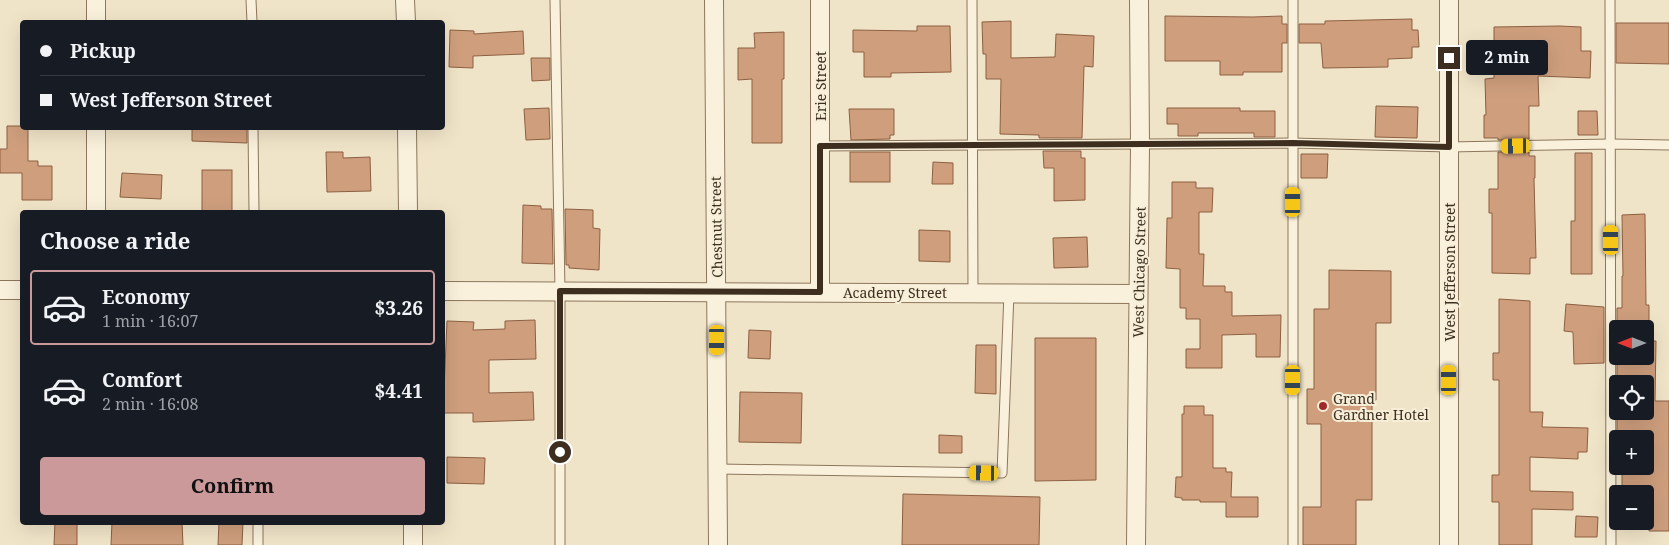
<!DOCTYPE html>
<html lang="en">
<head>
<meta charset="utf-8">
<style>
  :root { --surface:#171b24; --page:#20242c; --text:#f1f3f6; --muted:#9ea1a6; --line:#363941; --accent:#cc999b }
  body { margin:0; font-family:"Noto Serif",serif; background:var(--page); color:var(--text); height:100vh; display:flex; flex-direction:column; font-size:19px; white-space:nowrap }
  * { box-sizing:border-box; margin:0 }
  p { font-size:16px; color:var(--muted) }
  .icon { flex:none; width:28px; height:28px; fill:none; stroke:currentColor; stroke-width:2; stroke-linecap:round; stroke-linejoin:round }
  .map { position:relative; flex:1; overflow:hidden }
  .details { position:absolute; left:20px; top:210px; width:425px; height:315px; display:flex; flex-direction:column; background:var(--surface); border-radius:5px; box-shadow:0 5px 20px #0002 }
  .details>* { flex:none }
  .hud { position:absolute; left:20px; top:20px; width:425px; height:110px; border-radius:5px; box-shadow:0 5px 20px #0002; display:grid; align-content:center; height:110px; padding:0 20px; background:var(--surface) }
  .needle { width:32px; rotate:270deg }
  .tools { position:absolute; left:1609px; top:320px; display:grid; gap:10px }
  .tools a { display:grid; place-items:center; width:45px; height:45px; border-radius:5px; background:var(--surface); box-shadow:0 5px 20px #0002; font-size:25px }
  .end { position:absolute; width:22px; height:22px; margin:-11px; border:6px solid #3d2e20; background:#fff; box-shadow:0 0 0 2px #fff }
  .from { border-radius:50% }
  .bubble { position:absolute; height:35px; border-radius:5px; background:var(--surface); box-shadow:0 5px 20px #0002; font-size:16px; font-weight:700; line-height:35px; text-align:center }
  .car { position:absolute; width:15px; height:30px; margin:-15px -8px; border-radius:6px; box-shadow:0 0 4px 1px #0007; background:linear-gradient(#f5c518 24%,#345 0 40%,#f5c518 0 76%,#345 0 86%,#f5c518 0) }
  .hud b { display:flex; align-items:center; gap:18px; height:48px; font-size:19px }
  .hud b+b { border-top:1px solid var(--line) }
  .hud i { width:12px; height:12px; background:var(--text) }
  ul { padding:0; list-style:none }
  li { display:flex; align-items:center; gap:15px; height:75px; margin:0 10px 8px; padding:0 10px; border:2px solid transparent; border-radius:5px }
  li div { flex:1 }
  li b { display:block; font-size:19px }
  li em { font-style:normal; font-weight:700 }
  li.on { border-color:var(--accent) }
  li>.icon { width:45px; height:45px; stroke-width:1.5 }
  h2 { padding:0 20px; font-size:22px; line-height:60px }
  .primary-button { display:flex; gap:10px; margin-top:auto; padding:10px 20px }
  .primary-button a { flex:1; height:58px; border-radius:5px; background:var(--accent); color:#111; font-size:20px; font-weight:700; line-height:58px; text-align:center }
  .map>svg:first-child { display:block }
  .building { fill:#cf9f7d; stroke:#8d5f41; fill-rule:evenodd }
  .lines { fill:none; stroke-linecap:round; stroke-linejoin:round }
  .lane-casing { stroke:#8d765c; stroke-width:11 }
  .street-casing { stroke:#8d765c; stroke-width:20 }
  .lane { stroke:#faf1dc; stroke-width:9 }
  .street { stroke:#faf1dc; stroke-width:18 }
  .route { stroke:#3d2e20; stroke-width:6 }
  .poi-dot { fill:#9e2a2b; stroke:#f7eed8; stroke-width:2 }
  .labels { text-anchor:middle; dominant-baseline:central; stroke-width:4; stroke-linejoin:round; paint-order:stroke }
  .street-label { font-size:14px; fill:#3d2e20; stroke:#f7eed8 }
  .poi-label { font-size:14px; fill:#3d2e20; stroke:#f7eed8; text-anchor:start }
</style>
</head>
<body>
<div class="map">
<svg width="1669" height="545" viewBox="0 0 1669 545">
  <rect width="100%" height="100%" fill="#f0e4c8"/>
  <!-- building -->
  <g class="building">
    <polygon points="1165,16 1253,17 1282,16 1282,24 1287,24 1287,43 1282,43 1282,72 1243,72 1243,75 1220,75 1220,61 1165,61"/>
    <polygon points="1412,19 1412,30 1418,30 1419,47 1412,47 1412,58 1388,59 1388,67 1323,68 1321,43 1299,43 1299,24 1325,24 1325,21"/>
    <polygon points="1011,21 1011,58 1055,57 1056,34 1094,36 1093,67 1084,66 1082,138 1039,138 1039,135 1000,134 1001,79 986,79 986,54 983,54 982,22"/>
    <polygon points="1616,23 1669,23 1669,64 1616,63"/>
    <polygon points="917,26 950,26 951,72 891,73 891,77 864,77 864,52 853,52 853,30 917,31"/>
    <polygon points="1560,26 1581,27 1581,51 1591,51 1590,78 1538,76 1539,106 1529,106 1529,139 1498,140 1498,138 1484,138 1484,115 1486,115 1485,79 1494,78 1494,27"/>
    <polygon points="450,30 474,31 474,34 523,31 524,54 473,56 473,68 449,67"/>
    <polygon points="784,32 784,79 782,79 782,143 752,143 752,79 738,80 738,48 755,48 754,33"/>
    <polygon points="531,58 550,58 550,80 532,81"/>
    <polygon points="1376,106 1418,107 1417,138 1375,137"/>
    <polygon points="549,108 550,139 526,140 524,109"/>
    <polygon points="1167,108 1240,108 1240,111 1275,111 1275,137 1254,137 1254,133 1198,133 1198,136 1178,136 1178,124 1167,124"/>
    <polygon points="849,109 894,109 894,135 890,135 890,139 851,140"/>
    <polygon points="1578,111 1597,111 1598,135 1578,135"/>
    <polygon points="7,126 22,126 22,128 28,128 28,161 38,161 38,166 52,166 52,200 22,200 22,173 0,173 0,149 7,149"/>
    <polygon points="192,128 247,128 247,143 192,141"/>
    <polygon points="1043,151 1081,151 1081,158 1085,158 1085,200 1054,201 1054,168 1044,168"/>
    <polygon points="326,152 343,152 343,158 370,157 371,191 327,192"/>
    <rect x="850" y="152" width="40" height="30"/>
    <polygon points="1498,152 1529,152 1529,156 1535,156 1535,178 1534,178 1536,258 1530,258 1530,274 1492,273 1492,213 1489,213 1489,189 1498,189"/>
    <polygon points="1575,153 1592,153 1592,274 1571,274 1571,221 1575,221"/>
    <polygon points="1301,154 1328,154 1327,178 1301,178"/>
    <polygon points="933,162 953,163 953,184 932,184"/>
    <rect x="202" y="170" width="30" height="42"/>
    <polygon points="122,173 162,175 161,199 120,197"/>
    <polygon points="1172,182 1196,182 1196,188 1213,188 1212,212 1199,212 1199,254 1204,254 1203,286 1225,286 1225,292 1232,292 1232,316 1281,315 1280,357 1256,357 1256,334 1222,335 1222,368 1186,368 1186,349 1200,349 1200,319 1186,319 1186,308 1180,308 1180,269 1166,268 1167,218 1172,218"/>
    <polygon points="523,205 541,206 541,209 552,209 553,264 522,263"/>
    <polygon points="565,209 593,210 593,228 600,229 599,270 569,268 569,265 566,265"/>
    <path d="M1645 214 1646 305H1649V341H1656L1655 401H1669V531H1649V523H1622V521H1645V494H1622V466H1645V439H1617V308H1622V276H1623L1622 215ZM1618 329H1645V356H1618ZM1618 384H1645V411H1618Z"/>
    <polygon points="919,230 950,231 950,262 919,261"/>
    <polygon points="1087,237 1088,267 1054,268 1053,238"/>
    <polygon points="1329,270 1391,271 1391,323 1376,323 1376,400 1372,400 1372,500 1356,500 1356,545 1303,545 1303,507 1321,507 1321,424 1307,424 1307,389 1314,389 1314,309 1329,309"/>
    <polygon points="1499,299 1530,301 1530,412 1543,412 1542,427 1588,428 1587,452 1578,452 1578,459 1530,457 1530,491 1573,492 1573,510 1532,509 1532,545 1499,545 1499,502 1492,502 1492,475 1499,475 1499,380 1493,380 1493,353 1499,353"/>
    <polygon points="1566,304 1604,307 1604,363 1574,364 1573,332 1564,331"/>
    <polygon points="535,320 536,359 489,360 489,393 533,392 534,420 473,422 473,413 443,413 447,321 474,322 473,330 505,329 505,321"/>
    <polygon points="749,330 771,331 770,359 748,358"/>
    <polygon points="1035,338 1096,338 1096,480 1035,481"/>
    <polygon points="976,345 996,345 996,394 975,393"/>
    <polygon points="740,392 802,393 801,443 739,442"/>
    <polygon points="1184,406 1204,406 1204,415 1213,415 1213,468 1226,468 1226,472 1232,472 1231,497 1258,497 1258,517 1226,517 1226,502 1200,502 1200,500 1182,500 1182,498 1175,497 1176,477 1182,477 1182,414 1184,414"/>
    <polygon points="939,435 962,436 962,453 939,453"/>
    <polygon points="447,457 485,458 484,484 447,483"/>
    <polygon points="903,494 1040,497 1039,545 902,545"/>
    <polygon points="1576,516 1598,517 1597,537 1575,537"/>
    <polygon points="55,522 77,522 77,545 54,545"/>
    <polygon points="112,522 182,522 183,545 111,545"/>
    <polygon points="219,522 243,522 242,545 218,545"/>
  </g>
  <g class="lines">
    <defs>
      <g id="lane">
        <polyline points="251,0 252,22"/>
        <polyline points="555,0 560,291 560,545"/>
        <polyline points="972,0 973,293"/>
        <polyline points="1610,0 1611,545"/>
        <polyline points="253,128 254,212"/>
        <polyline points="820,146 1293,143 1449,147 1611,144 1669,145"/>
        <polyline points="718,469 1002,473 1009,293"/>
        <polyline points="258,522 258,545"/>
        <polyline points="1293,545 1293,0"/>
      </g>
      <g id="street">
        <polyline points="96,0 96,22"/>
        <polyline points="405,0 406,22"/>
        <polyline points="714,0 718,545"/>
        <polyline points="820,0 820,292"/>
        <polyline points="1449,0 1449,545"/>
        <polyline points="96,128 96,212"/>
        <polyline points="407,128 408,212"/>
        <polyline points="0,290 22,290"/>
        <polyline points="442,291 1138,294"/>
        <polyline points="413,522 413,545"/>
        <polyline points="1136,545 1140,145 1139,0"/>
      </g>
    </defs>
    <!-- lane casing -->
    <use href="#lane" class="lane-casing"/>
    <!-- street casing -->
    <use href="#street" class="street-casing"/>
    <!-- lane -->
    <use href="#lane" class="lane"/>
    <!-- street -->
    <use href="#street" class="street"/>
  </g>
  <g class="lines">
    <!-- route -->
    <polyline class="route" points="560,452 560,291 820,292 820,146 1293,143 1449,147 1449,58"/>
  </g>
  <!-- markers -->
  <circle class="poi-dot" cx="1323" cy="406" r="5"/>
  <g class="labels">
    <!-- street labels -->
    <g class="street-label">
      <text transform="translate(820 86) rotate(-90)">Erie Street</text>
      <text transform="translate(716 227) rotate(-91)">Chestnut Street</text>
      <text transform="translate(1139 272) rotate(-89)">West Chicago Street</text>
      <text transform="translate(1449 272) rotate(-90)">West Jefferson Street</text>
      <text x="895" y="292">Academy Street</text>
    </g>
    <!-- poi labels -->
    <g class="poi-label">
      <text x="1333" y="398">Grand<tspan x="1333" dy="16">Gardner Hotel</tspan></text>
    </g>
  </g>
</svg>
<div class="tools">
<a><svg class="needle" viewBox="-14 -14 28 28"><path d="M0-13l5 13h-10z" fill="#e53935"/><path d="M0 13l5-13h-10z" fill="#9ea1a6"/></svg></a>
<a><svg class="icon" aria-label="locate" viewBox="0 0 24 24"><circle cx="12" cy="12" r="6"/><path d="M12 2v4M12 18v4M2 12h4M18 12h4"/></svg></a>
<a>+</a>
<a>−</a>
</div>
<i class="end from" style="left:560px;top:452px"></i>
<i class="end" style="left:1449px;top:58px"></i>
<div class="bubble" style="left:1466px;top:40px;width:82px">2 min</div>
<i class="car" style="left:1516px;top:146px;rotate:269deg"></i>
<i class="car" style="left:1293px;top:202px;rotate:0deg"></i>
<i class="car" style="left:1611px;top:240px;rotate:0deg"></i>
<i class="car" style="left:717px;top:340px;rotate:180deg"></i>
<i class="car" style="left:1293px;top:380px;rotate:180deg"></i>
<i class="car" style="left:1449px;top:380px;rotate:0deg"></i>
<i class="car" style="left:984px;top:473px;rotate:271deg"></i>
<div class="hud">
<b><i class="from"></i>Pickup</b>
<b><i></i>West Jefferson Street</b>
</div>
<section class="details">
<h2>Choose a ride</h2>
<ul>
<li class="on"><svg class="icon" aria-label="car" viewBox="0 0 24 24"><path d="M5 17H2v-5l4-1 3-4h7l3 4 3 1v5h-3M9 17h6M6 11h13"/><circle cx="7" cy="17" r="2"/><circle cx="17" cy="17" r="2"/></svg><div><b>Economy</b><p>1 min · 16:07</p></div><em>$3.26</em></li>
<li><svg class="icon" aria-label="car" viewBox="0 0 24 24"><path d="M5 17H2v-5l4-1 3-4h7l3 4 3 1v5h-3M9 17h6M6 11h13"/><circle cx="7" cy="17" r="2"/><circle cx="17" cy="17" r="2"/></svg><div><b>Comfort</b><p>2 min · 16:08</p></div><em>$4.41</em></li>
</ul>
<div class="primary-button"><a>Confirm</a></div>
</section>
</div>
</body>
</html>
